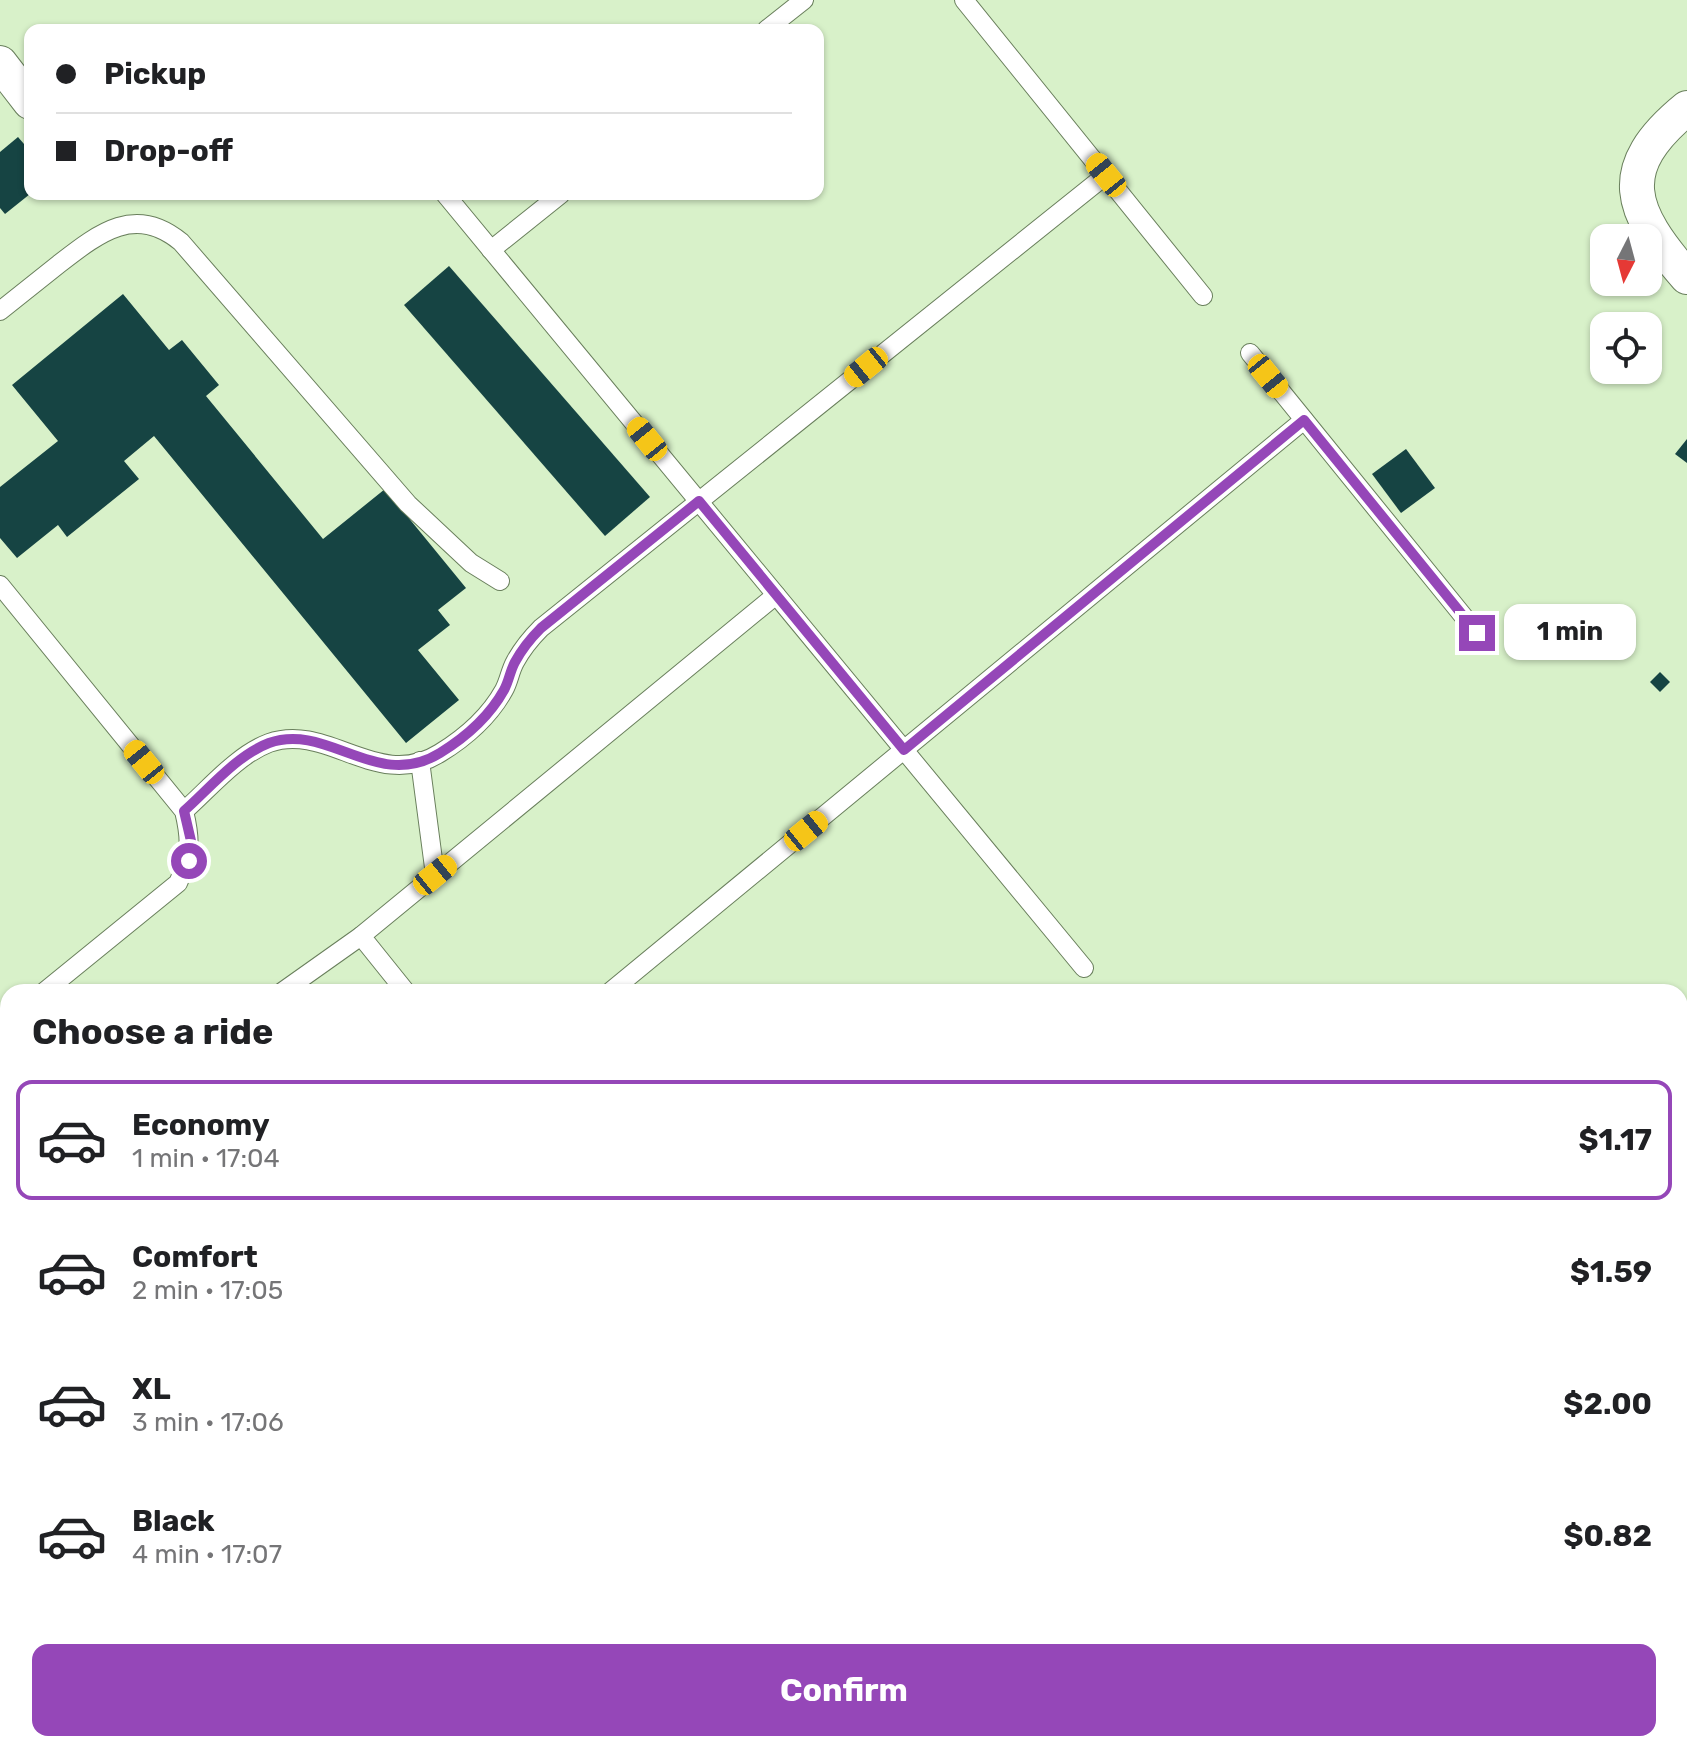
<!DOCTYPE html>
<html lang="en">
<head>
<meta charset="utf-8">
<style>
  :root { --surface:#fff; --page:#f2f2f2; --text:#202124; --muted:#757577; --line:#e0e0e0; --accent:#9547b8 }
  body { margin:0; font-family:Rubik,sans-serif; background:var(--page); color:var(--text); height:100vh; display:flex; flex-direction:column; font-size:30px; white-space:nowrap }
  * { box-sizing:border-box; margin:0 }
  p { font-size:26px; color:var(--muted) }
  .icon { flex:none; width:44px; height:44px; fill:none; stroke:currentColor; stroke-width:2; stroke-linecap:round; stroke-linejoin:round }
  .map { position:relative; flex:1; overflow:hidden }
  .sheet { position:absolute; left:0px; top:984px; width:1688px; height:768px; display:flex; flex-direction:column; background:var(--surface); border-radius:24px 24px 0 0; box-shadow:0 2px 6px #0004 }
  .sheet>* { flex:none }
  .banner { position:absolute; left:24px; top:24px; width:800px; height:176px; border-radius:16px; box-shadow:0 2px 6px #0004; display:grid; align-content:center; height:176px; padding:0 32px; background:var(--surface) }
  .needle { width:52px; rotate:186deg }
  .controls { position:absolute; left:1590px; top:224px; display:grid; gap:16px }
  .controls a { display:grid; place-items:center; width:72px; height:72px; border-radius:16px; background:var(--surface); box-shadow:0 2px 6px #0004; font-size:40px }
  .end { position:absolute; width:36px; height:36px; margin:-18px; border:10px solid #9547b8; background:#fff; box-shadow:0 0 0 4px #fff }
  .from { border-radius:50% }
  .bubble { position:absolute; height:56px; border-radius:16px; background:var(--surface); box-shadow:0 2px 6px #0004; font-size:26px; font-weight:700; line-height:56px; text-align:center }
  .car { position:absolute; width:24px; height:48px; margin:-24px -12px; border-radius:10px; box-shadow:0 0 6px 2px #0007; background:linear-gradient(#f5c518 24%,#345 0 40%,#f5c518 0 76%,#345 0 86%,#f5c518 0) }
  .banner b { display:flex; align-items:center; gap:28px; height:76px; font-size:30px }
  .banner b+b { border-top:2px solid var(--line) }
  .banner i { width:20px; height:20px; background:var(--text) }
  ul { padding:0; list-style:none }
  li { display:flex; align-items:center; gap:24px; height:120px; margin:0 16px 12px; padding:0 16px; border:4px solid transparent; border-radius:16px }
  li div { flex:1 }
  li b { display:block; font-size:30px }
  li em { font-style:normal; font-weight:700 }
  li.on { border-color:var(--accent) }
  li>.icon { width:72px; height:72px; stroke-width:1.5 }
  h2 { padding:0 32px; font-size:36px; line-height:96px }
  .action { display:flex; gap:16px; margin-top:auto; padding:16px 32px }
  .action a { flex:1; height:92px; border-radius:16px; background:var(--accent); color:#fff; font-size:32px; font-weight:700; line-height:92px; text-align:center }
  .map>svg:first-child { display:block }
  .building { fill:#164443 }
  .lines { fill:none; stroke-linecap:round; stroke-linejoin:round }
  .lane-casing { stroke:#697f5c; stroke-width:20 }
  .street-casing { stroke:#697f5c; stroke-width:36 }
  .path { stroke:#899b7e; stroke-width:5; stroke-dasharray:6 6; stroke-linecap:butt }
  .lane { stroke:#fff; stroke-width:18 }
  .street { stroke:#fff; stroke-width:34 }
  .route { stroke:#9547b8; stroke-width:10 }
</style>
</head>
<body>
<div class="map">
<svg width="1687" height="1752" viewBox="0 0 1687 1752">
  <rect width="100%" height="100%" fill="#d8f1c9"/>
  <!-- building -->
  <g class="building">
    <polygon points="18,137 30,151 30,194 5,214 0,208 0,152"/>
    <polygon points="449,266 650,497 605,536 404,305"/>
    <polygon points="123,294 169,350 182,340 219,385 206,396 323,539 385,489 466,588 438,610 450,625 418,650 459,700 406,743 154,436 124,461 139,479 67,537 58,525 17,558 0,538 0,487 58,441 12,385"/>
    <polygon points="1687,439 1687,463 1675,454"/>
    <polygon points="1406,449 1435,488 1401,513 1372,474"/>
    <polygon points="1660,672 1670,682 1660,692 1650,682"/>
    <polygon points="0,1081 8,1090 8,1182 0,1189"/>
    <polygon points="35,1744 69,1744 59,1752 41,1752"/>
  </g>
  <g class="lines">
    <defs>
      <g id="lane">
        <polyline points="964,0 1203,296"/>
        <polyline points="766,30 804,0"/>
        <polyline points="445,194 1084,968"/>
        <polyline points="491,250 561,194"/>
        <path d="M0 311C20 295 40 279 59 264 99 233 135 204 181 242L408 504 471 563 500 581"/>
        <polyline points="1250,353 1477,633"/>
        <path d="M0 585 184 811C191 840 191 856 178 883L44 992"/>
        <polyline points="420,761 435,875"/>
        <path d="M184 811C209 789 237 755 269 743 328 722 378 792 440 753 466 737 489 717 504 690 509 681 510 671 515 662 522 649 531 638 541 628L1106 175"/>
        <polyline points="282,992 361,936"/>
        <polyline points="406,992 361,936 776,595"/>
        <polyline points="610,992 1304,420"/>
        <polyline points="0,1028 8,1021"/>
        <polyline points="0,1206 8,1199"/>
      </g>
      <g id="street">
        <polyline points="0,63 30,102"/>
        <path d="M1687 108C1612 169 1629 211 1687 277"/>
        <polyline points="1680,1433 1687,1427"/>
        <polyline points="1289,1752 1299,1744"/>
      </g>
    </defs>
    <!-- lane casing -->
    <use href="#lane" class="lane-casing"/>
    <!-- street casing -->
    <use href="#street" class="street-casing"/>
    <!-- path -->
    <g class="path">
      <polyline points="1680,1639 1687,1647"/>
      <polyline points="1527,1744 1533,1752"/>
      <polyline points="1368,1752 1377,1744"/>
    </g>
    <!-- lane -->
    <use href="#lane" class="lane"/>
    <!-- street -->
    <use href="#street" class="street"/>
  </g>
  <g class="lines">
    <!-- route -->
    <path class="route" d="M189 861 191 841 184 811C209 789 237 755 269 743 328 722 377 792 440 753 466 737 489 717 504 690 509 681 510 671 515 662 522 649 531 638 541 628L699 501 904 750 1304 420 1477 633"/>
  </g>
</svg>
<div class="controls">
<a><svg class="needle" viewBox="-14 -14 28 28"><path d="M0-13l5 13h-10z" fill="#e53935"/><path d="M0 13l5-13h-10z" fill="#757577"/></svg></a>
<a><svg class="icon" aria-label="locate" viewBox="0 0 24 24"><circle cx="12" cy="12" r="6"/><path d="M12 2v4M12 18v4M2 12h4M18 12h4"/></svg></a>
</div>
<i class="end from" style="left:189px;top:861px"></i>
<i class="end" style="left:1477px;top:633px"></i>
<div class="bubble" style="left:1504px;top:604px;width:132px">1 min</div>
<i class="car" style="left:1106px;top:175px;rotate:321deg"></i>
<i class="car" style="left:866px;top:367px;rotate:231deg"></i>
<i class="car" style="left:1268px;top:376px;rotate:141deg"></i>
<i class="car" style="left:647px;top:439px;rotate:321deg"></i>
<i class="car" style="left:144px;top:762px;rotate:321deg"></i>
<i class="car" style="left:806px;top:831px;rotate:51deg"></i>
<i class="car" style="left:435px;top:875px;rotate:51deg"></i>
<div class="banner">
<b><i class="from"></i>Pickup</b>
<b><i></i>Drop-off</b>
</div>
<section class="sheet">
<h2>Choose a ride</h2>
<ul>
<li class="on"><svg class="icon" aria-label="car" viewBox="0 0 24 24"><path d="M5 17H2v-5l4-1 3-4h7l3 4 3 1v5h-3M9 17h6M6 11h13"/><circle cx="7" cy="17" r="2"/><circle cx="17" cy="17" r="2"/></svg><div><b>Economy</b><p>1 min · 17:04</p></div><em>$1.17</em></li>
<li><svg class="icon" aria-label="car" viewBox="0 0 24 24"><path d="M5 17H2v-5l4-1 3-4h7l3 4 3 1v5h-3M9 17h6M6 11h13"/><circle cx="7" cy="17" r="2"/><circle cx="17" cy="17" r="2"/></svg><div><b>Comfort</b><p>2 min · 17:05</p></div><em>$1.59</em></li>
<li><svg class="icon" aria-label="car" viewBox="0 0 24 24"><path d="M5 17H2v-5l4-1 3-4h7l3 4 3 1v5h-3M9 17h6M6 11h13"/><circle cx="7" cy="17" r="2"/><circle cx="17" cy="17" r="2"/></svg><div><b>XL</b><p>3 min · 17:06</p></div><em>$2.00</em></li>
<li><svg class="icon" aria-label="car" viewBox="0 0 24 24"><path d="M5 17H2v-5l4-1 3-4h7l3 4 3 1v5h-3M9 17h6M6 11h13"/><circle cx="7" cy="17" r="2"/><circle cx="17" cy="17" r="2"/></svg><div><b>Black</b><p>4 min · 17:07</p></div><em>$0.82</em></li>
</ul>
<div class="action"><a>Confirm</a></div>
</section>
</div>
</body>
</html>
